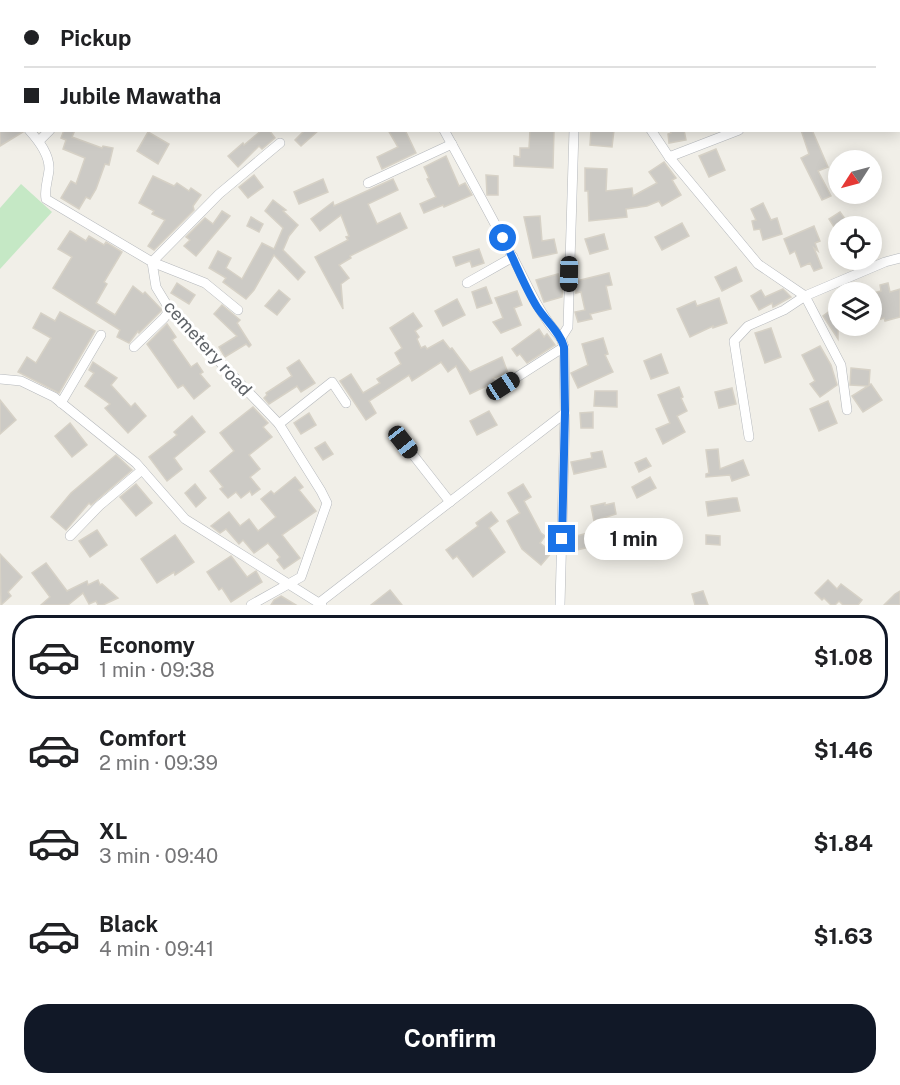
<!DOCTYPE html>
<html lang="en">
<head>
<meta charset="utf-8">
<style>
  :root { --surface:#fff; --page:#f2f2f2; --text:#202124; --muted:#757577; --line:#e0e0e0; --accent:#111827 }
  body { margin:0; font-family:"Public Sans",sans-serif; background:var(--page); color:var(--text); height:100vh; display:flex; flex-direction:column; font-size:22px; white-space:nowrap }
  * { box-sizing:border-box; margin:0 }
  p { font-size:20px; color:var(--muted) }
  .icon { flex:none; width:33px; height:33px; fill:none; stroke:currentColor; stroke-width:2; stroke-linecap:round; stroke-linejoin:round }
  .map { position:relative; height:605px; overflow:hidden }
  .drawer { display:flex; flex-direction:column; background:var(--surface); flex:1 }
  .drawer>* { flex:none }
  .top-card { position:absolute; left:0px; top:0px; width:900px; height:132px; box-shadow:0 3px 15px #0003; display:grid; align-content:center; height:132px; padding:0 24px; background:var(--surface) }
  .needle { width:39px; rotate:234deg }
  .tools { position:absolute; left:828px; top:150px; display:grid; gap:12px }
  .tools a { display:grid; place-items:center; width:54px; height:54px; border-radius:50%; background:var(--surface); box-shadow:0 3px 15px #0003; font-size:30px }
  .end { position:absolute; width:27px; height:27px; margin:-14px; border:8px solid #1a73e8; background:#fff; box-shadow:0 0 0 3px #fff }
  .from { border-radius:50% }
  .bubble { position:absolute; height:42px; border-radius:21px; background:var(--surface); box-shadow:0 3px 15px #0003; font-size:20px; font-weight:700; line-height:42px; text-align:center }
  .car { position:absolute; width:18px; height:36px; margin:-18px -9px; border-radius:8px; box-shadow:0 0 4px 2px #0007; background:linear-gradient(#222 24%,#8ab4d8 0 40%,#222 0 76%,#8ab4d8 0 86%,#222 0) }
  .top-card b { display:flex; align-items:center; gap:21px; height:57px; font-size:22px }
  .top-card b+b { border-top:2px solid var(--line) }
  .top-card i { width:15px; height:15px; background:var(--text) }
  ul { padding:10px 0 0; list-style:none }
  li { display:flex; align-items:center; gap:18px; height:84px; margin:0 12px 9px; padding:0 12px; border:3px solid transparent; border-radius:24px }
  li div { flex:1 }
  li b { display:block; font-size:22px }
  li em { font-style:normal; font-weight:700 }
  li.selected { border-color:var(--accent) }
  li>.icon { width:54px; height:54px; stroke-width:1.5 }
  .cta { display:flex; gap:12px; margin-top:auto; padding:12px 24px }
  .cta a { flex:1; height:69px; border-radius:24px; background:var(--accent); color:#fff; font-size:24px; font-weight:700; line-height:69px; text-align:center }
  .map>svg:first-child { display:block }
  .green { fill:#c5e8c5 }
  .building { fill:#cccac5; stroke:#d6d1c6; stroke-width:1.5 }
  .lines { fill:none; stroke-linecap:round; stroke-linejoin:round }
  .minor-casing { stroke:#b5b8bc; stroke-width:10 }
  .minor { stroke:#fff; stroke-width:9 }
  .route { stroke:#1a73e8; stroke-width:8 }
  .labels { text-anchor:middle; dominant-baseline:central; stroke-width:6; stroke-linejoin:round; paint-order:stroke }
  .street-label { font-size:18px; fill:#5f6368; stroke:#fff }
</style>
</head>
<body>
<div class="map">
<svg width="900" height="605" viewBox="0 0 900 605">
  <rect width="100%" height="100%" fill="#f1efe8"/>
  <!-- green -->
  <polygon class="green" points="21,184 52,212 0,269 0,208"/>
  <!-- building -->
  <g class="building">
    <polygon points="0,130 22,130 23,132 0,146"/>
    <polygon points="64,130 75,130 72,137 102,148 103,146 113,148 109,165 105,164 96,189 90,199 86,197 79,209 61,198 71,181 76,184 85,158 63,149 66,140 61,138"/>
    <polygon points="262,130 269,130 275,138 262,149 259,146 238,167 228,156 243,143 244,145"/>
    <polygon points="305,130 319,130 301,146 295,140"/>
    <polygon points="388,130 405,130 416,153 382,169 377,157 398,147"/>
    <polygon points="530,130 554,130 553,168 514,166 514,156 520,157 520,148 529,148"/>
    <polygon points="591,130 614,130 612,147 590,145"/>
    <polygon points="670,130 684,130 686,140 669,143 668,134 671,133"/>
    <polygon points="801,130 812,130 828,167 818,171 831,196 822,200 801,158 809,154"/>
    <polygon points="148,132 169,144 158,164 137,151"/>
    <polygon points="716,149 725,170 709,177 699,156"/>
    <polygon points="446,156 459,186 465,183 472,195 444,207 443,205 424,213 420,204 436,197 427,179 429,178 424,167"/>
    <polygon points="664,162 676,178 672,180 681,195 662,206 659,201 647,206 626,209 627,217 589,221 588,191 585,191 585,168 607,169 606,191 632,188 633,196 657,183 649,172"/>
    <polygon points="254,175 263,187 248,198 239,187"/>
    <polygon points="486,175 498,176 498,195 487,195"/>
    <polygon points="153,176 174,186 177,183 189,191 191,188 201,195 193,206 194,210 154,250 148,246 165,220 152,214 154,211 139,203"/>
    <polygon points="323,179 328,192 299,204 294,192"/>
    <polygon points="393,179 398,190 368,204 377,224 400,213 407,228 350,256 351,258 339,265 349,278 341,284 343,309 315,257 348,240 346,237 349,236 341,215 320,231 311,219 333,202 334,206"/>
    <polygon points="273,200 286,210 283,211 298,225 289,236 283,250 305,272 298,280 274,255 254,290 246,299 223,282 226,278 209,268 218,251 231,258 226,268 242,279 262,243 274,249 283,228 265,211"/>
    <polygon points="763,203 771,220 777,218 782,234 763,240 760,229 754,230 752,221 756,220 751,209"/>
    <polygon points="222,211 230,216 196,256 184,246 190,240 186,237 205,218 213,224"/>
    <polygon points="840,212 848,223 838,226 836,230 829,219"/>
    <polygon points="540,216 542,241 554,239 557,253 533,258 524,217"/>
    <polygon points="251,217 263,224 259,232 247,226"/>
    <polygon points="682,223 689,236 662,250 655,237"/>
    <polygon points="814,226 820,241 815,243 818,251 814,248 822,268 814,271 810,263 801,267 795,251 790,254 784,239"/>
    <polygon points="70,231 86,241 89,236 104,245 106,242 122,252 104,282 107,284 96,303 115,315 133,286 143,294 145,292 162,310 139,333 138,331 129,343 117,337 120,330 53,288 72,257 58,249"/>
    <polygon points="604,234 608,249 590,254 585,239"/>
    <polygon points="479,249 484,263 472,267 470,261 456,266 453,257"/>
    <polygon points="736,267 742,281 722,291 715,277"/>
    <polygon points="609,273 612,285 606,286 611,309 590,314 592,319 578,322 575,312 585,310 581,292 576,293 576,281"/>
    <polygon points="558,274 561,284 563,284 562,297 544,302 536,280"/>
    <polygon points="177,283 195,295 189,304 171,293"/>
    <polygon points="888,283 890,292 900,289 900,317 885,321 884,318 878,320 877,316 874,317 872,297 874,296 873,293 881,291 880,285"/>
    <polygon points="486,287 492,303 477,308 472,292"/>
    <polygon points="783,289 791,297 773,307 772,303 759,310 751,296 761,290 765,297"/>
    <polygon points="279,290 290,299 277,315 265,306"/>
    <polygon points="517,291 522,305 514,308 521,325 501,333 493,322 503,318 495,298"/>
    <polygon points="719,298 727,323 713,328 713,326 690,337 677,309 695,301 697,306"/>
    <polygon points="457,299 465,315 443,326 435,311"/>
    <polygon points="222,305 240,320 237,323 251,345 249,347 246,344 225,357 219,347 237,336 214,314"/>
    <polygon points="838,305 838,339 823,316"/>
    <polygon points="60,312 95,331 59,393 18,372 27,357 36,363 51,338 33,328 41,313 55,321"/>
    <polygon points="413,313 422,326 415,331 419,337 417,339 421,348 425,346 427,349 443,340 450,349 452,348 470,372 502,357 508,373 493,378 495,382 470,394 456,366 448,372 441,362 412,381 409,375 369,401 376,413 366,420 340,381 351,374 363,393 380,383 377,379 401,364 395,353 402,348 390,328"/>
    <polygon points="167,324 176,337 172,340 191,367 197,363 203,372 200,374 210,386 194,399 183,385 178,388 147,344"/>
    <polygon points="771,328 781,357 765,363 755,333"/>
    <polygon points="539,329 544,337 547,334 555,345 527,363 520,354 517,356 512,349"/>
    <polygon points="603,338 608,354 605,355 613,372 578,388 571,373 588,365 582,344"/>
    <polygon points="820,346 831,365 837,385 820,397 810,384 815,381 802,355"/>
    <polygon points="661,354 668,373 651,379 644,361"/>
    <polygon points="299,360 315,383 301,392 297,386 269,404 264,398 267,395 266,393 292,376 287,368"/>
    <polygon points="93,362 117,378 111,385 131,407 135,403 146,416 128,433 105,408 110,404 85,386 94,373 89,370"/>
    <polygon points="851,368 870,370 869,385 871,384 882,400 863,412 852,396 868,386 850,385"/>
    <polygon points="679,387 683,397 681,398 687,411 677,416 685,432 663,444 656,429 670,423 658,395"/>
    <polygon points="732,388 736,404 719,408 715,392"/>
    <polygon points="595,391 617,391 617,407 594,406"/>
    <polygon points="0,400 16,420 0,434"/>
    <polygon points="828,401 837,423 819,431 810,409"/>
    <polygon points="253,407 268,423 263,427 272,437 249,455 260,469 250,477 260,489 252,495 250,491 241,498 236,492 228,498 220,489 223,487 210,471 234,451 220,433"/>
    <polygon points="489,411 497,425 477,435 470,421"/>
    <polygon points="593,412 593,428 581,428 580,413"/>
    <polygon points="309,413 316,425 301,434 294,423"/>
    <polygon points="192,416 205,432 174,458 182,469 167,481 149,457 177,435 174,432"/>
    <polygon points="70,423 87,445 72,457 55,436"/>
    <polygon points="325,442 333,454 323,460 315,448"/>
    <polygon points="718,449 720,469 743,460 749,475 732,481 730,475 706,477 706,474 709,473 706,450"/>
    <polygon points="602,451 606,467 574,474 571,462 592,458 591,453"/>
    <polygon points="116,455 132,470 91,505 89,503 66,530 51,517 71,493"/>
    <polygon points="646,458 651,466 639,472 635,463"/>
    <polygon points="295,477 303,487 299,490 316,511 282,535 300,558 284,569 277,560 280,557 268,543 254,553 243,540 239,544 226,529 220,533 211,526 229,512 240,526 249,519 258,531 276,517 261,499 271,491 274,494"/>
    <polygon points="650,477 656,488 637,498 632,487"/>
    <polygon points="136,484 152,503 136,516 120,497"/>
    <polygon points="195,484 206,498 196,507 185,493"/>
    <polygon points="523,484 531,497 524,501 541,533 545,536 540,543 552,552 541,565 522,549 507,521 520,513 508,493"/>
    <polygon points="733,498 737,498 740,511 708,516 706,502"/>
    <polygon points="605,503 605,505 614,503 616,514 594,521 591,506"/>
    <polygon points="491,512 498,521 489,528 505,552 473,577 457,556 453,559 446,550 478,526 476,523"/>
    <polygon points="97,530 107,545 90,557 79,541"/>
    <polygon points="595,531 599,545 572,551 569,538"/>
    <polygon points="175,535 194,562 175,575 174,572 157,583 141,559"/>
    <polygon points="706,535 720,536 720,545 706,544"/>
    <polygon points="0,554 22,577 8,592 11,596 1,605"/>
    <polygon points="231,556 247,577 256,571 262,582 231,602 222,588 219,590 207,572"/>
    <polygon points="46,563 67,591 87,581 88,585 98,580 100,585 102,584 118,598 103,605 98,605 96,601 89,604 83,593 68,605 41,605 50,597 32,573"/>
    <polygon points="828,580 837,589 841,584 862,600 858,605 843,605 839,601 835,605 831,605 824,598 822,600 815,593"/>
    <polygon points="390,590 402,605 371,605"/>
    <polygon points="703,591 708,605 695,605 692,594"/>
    <polygon points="900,591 900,605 884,605 895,594"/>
    <polygon points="281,596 296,605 271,605 274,600"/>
  </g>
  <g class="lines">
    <defs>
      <g id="minor">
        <polyline points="230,0 231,2"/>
        <polyline points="315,0 316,2"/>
        <polyline points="373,0 374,2"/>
        <polyline points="577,0 577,2"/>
        <polyline points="206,2 208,0"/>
        <polyline points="409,2 415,0"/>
        <polyline points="898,70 900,69"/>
        <polyline points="0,91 2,93"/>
        <path d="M29 130C39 141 50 155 49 170 48 180 44 189 46 199L152 262 156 287 170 310 279 424 321 491 327 503 301 577 251 605"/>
        <path d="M444 130C467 172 490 214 512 256 528 285 538 313 561 338"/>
        <polyline points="651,130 669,157 758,264 805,296 885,262 900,258"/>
        <polyline points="39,141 50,130"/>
        <polyline points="669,157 739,130"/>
        <polyline points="368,183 452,144"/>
        <polyline points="467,283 513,257"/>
        <polyline points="238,310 205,283 152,262 219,194 280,143"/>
        <polyline points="134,347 164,318 170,310"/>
        <polyline points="0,379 21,381 54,397 136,463 185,519 322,605"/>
        <polyline points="503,386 564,347"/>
        <polyline points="61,403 101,335"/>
        <polyline points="279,424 332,382 346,403"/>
        <polyline points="749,437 734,341 748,326 784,310 805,296 841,365 847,410"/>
        <polyline points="403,442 450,502"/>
        <polyline points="70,536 99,506 142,470"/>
        <polyline points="319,603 565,413"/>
        <polyline points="560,605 565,413 564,347 561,338 568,327 574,130"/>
      </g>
    </defs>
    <!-- minor casing -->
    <use href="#minor" class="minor-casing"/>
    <!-- minor -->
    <use href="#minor" class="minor"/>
  </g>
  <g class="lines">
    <!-- route -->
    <path class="route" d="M503 238C515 261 524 286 537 307 546 321 560 332 564 347L565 412 562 539"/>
  </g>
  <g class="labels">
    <!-- street labels -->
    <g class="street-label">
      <text transform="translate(208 348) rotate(48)">cemetery road</text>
    </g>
  </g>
</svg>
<div class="tools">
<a><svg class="needle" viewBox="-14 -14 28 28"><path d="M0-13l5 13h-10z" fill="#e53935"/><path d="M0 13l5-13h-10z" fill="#757577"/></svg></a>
<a><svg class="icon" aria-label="locate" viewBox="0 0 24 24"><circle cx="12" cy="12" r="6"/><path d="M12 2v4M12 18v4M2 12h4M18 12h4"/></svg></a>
<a><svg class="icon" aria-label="layers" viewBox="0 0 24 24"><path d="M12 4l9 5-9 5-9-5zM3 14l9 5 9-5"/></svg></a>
</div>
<i class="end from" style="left:503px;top:238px"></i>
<i class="end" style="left:562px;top:539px"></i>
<div class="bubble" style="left:584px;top:518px;width:99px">1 min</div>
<i class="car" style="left:569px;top:274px;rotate:181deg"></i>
<i class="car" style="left:503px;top:386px;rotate:57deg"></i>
<i class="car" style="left:403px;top:442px;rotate:142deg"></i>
<div class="top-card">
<b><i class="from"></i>Pickup</b>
<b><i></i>Jubile Mawatha</b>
</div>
</div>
<section class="drawer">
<ul>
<li class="selected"><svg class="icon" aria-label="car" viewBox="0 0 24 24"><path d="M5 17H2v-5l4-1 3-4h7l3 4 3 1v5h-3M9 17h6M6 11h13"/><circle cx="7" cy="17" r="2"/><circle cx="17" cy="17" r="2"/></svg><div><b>Economy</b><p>1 min · 09:38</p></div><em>$1.08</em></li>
<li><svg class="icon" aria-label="car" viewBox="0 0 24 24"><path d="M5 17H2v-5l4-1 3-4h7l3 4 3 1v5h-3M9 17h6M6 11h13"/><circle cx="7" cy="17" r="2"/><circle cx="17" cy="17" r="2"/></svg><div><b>Comfort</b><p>2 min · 09:39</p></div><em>$1.46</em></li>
<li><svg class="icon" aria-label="car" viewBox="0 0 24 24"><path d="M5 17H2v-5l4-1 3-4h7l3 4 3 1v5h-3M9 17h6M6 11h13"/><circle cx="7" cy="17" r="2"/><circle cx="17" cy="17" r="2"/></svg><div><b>XL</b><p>3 min · 09:40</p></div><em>$1.84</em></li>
<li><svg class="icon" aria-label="car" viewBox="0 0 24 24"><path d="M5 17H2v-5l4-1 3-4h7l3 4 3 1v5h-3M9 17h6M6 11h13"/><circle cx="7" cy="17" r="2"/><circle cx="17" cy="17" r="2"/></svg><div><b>Black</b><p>4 min · 09:41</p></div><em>$1.63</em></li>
</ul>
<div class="cta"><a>Confirm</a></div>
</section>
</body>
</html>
